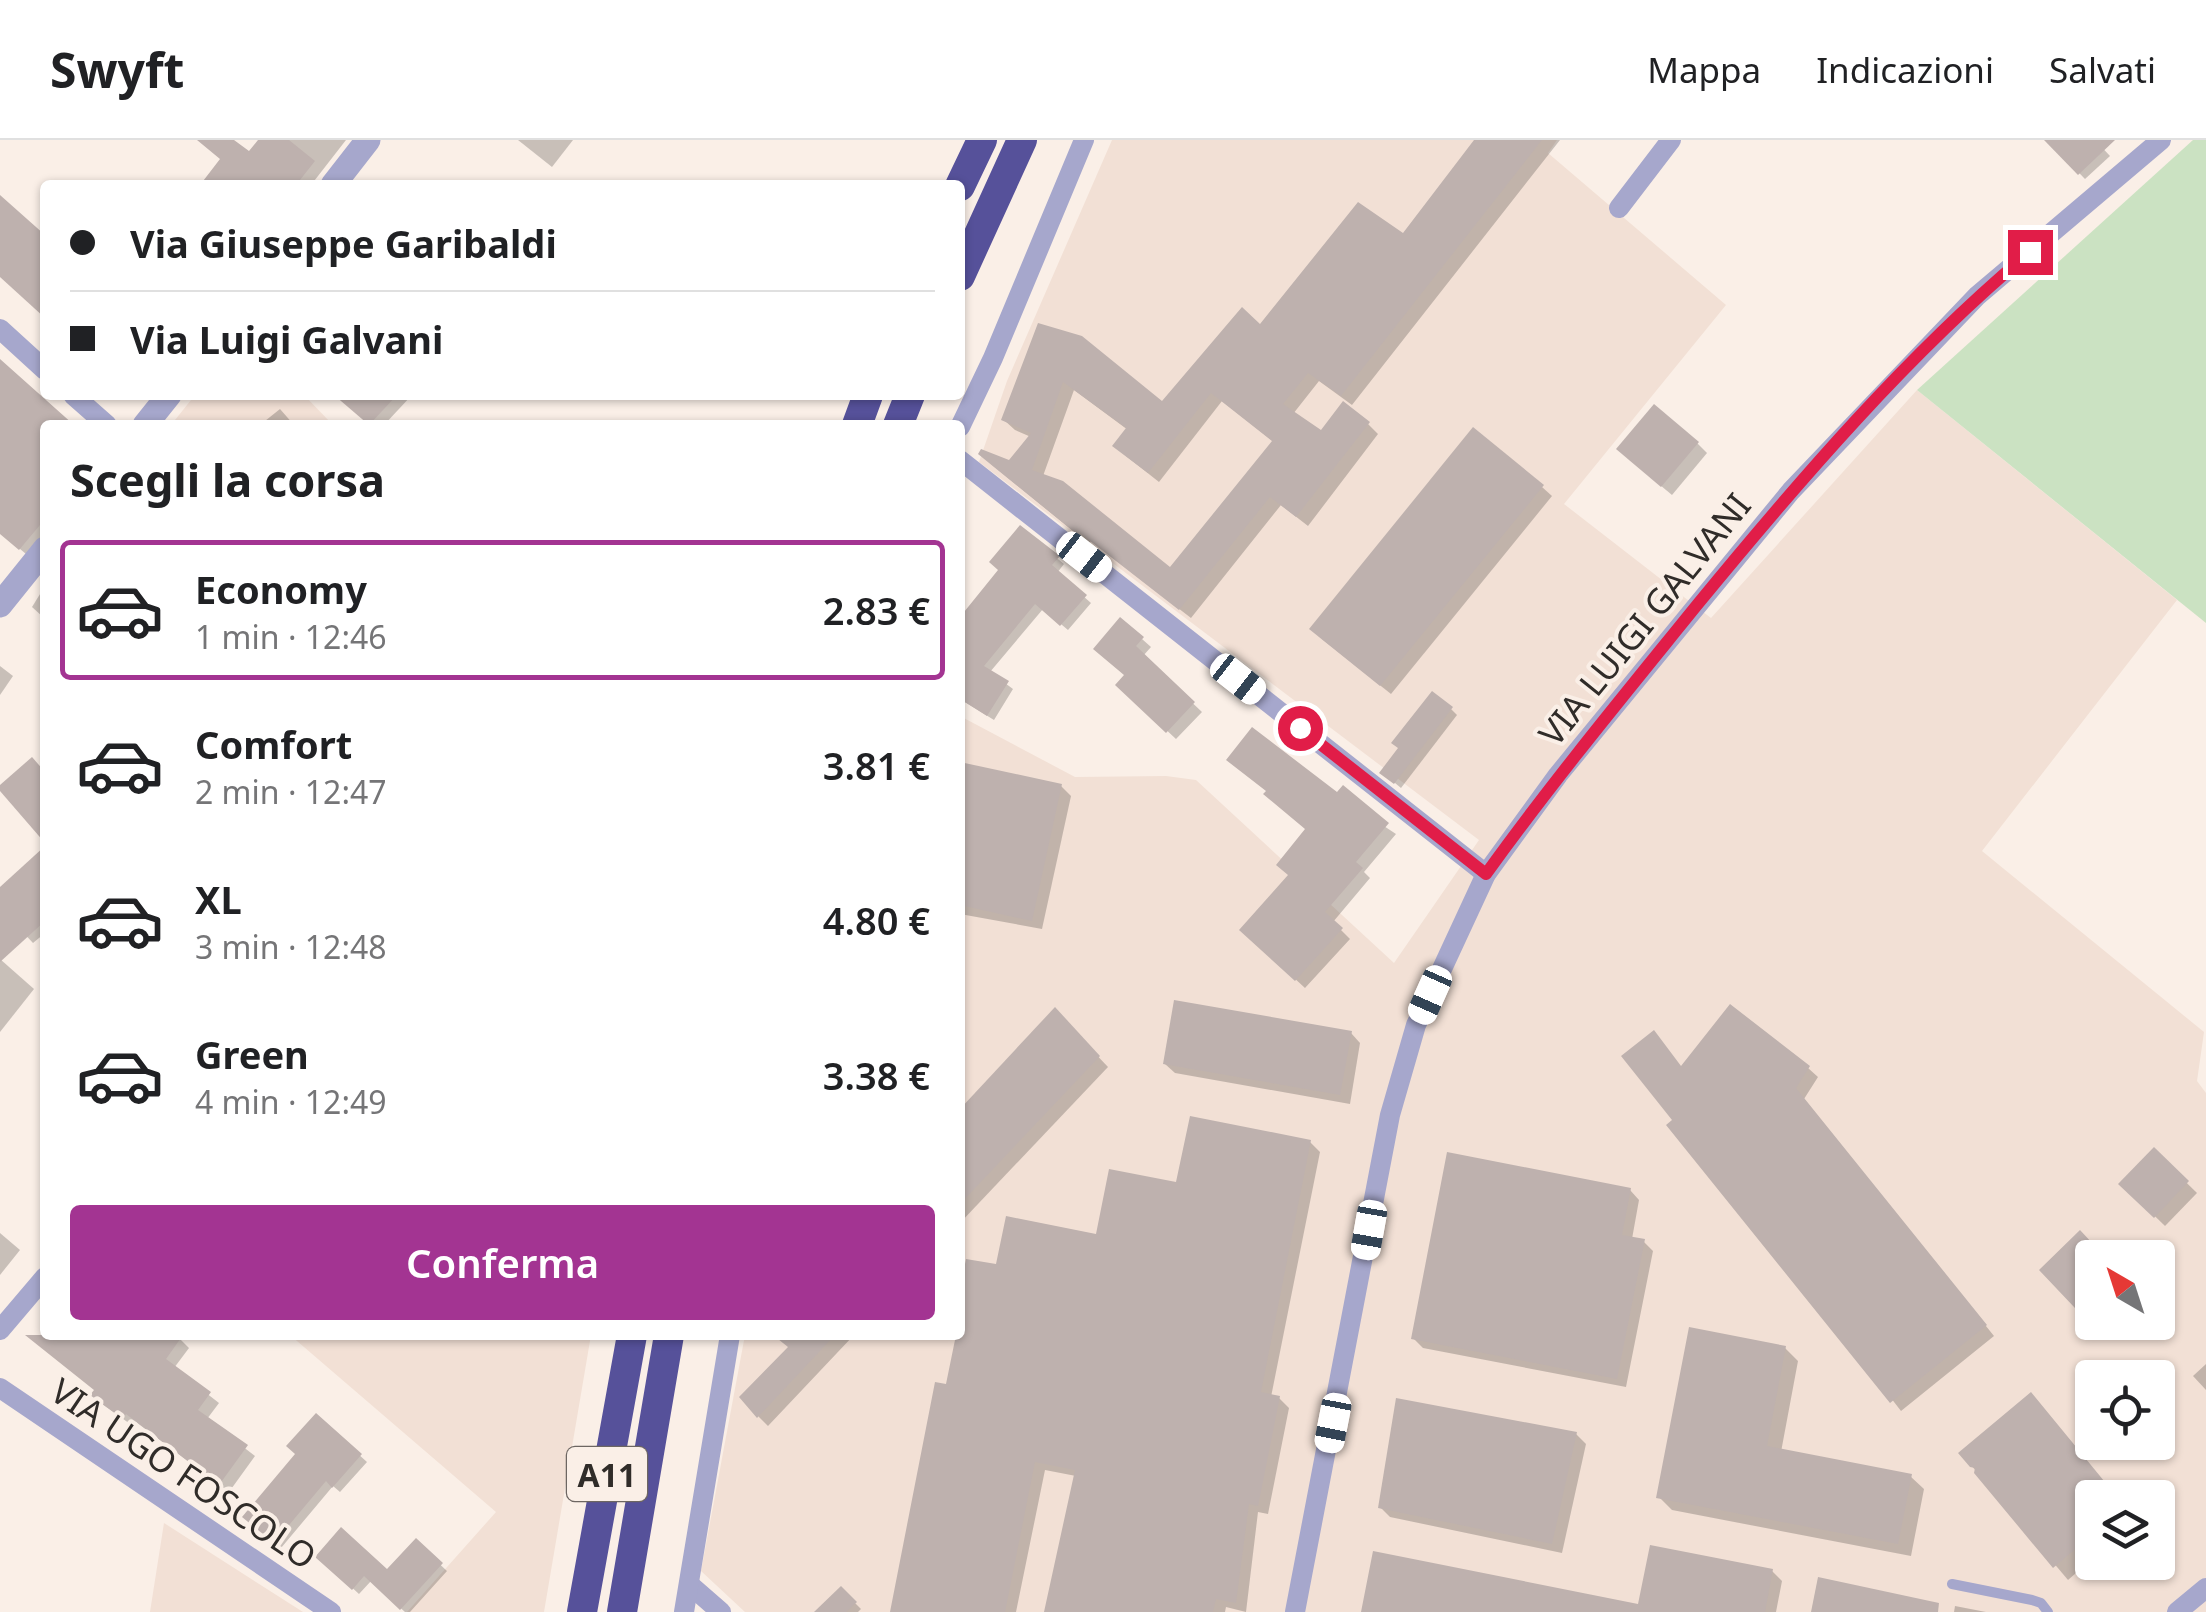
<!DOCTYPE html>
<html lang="it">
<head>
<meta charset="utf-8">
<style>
  :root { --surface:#fff; --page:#f2f2f2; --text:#202124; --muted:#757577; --line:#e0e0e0; --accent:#a33492 }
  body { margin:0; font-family:"Noto Sans",sans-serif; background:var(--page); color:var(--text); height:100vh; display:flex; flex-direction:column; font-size:38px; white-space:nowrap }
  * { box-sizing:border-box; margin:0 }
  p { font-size:32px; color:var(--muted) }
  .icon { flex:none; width:55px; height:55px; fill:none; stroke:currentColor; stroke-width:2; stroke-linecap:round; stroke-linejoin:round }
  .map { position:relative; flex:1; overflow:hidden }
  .details { position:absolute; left:40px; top:280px; width:925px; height:920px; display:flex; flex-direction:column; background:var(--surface); border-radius:10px; box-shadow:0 2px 8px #0004 }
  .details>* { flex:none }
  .hud { position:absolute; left:40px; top:40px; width:925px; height:220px; border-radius:10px; box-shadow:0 2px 8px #0004; display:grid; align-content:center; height:220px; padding:0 30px; background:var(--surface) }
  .needle { width:65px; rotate:321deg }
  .fabs { position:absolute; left:2075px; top:1100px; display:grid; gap:20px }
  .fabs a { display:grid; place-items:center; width:100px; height:100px; border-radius:10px; background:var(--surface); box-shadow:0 2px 8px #0004; font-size:50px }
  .end { position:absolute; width:45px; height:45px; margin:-22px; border:12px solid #e11d48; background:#fff; box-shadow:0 0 0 5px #fff }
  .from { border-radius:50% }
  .car { position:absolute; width:30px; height:60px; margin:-30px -15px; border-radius:12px; box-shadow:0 0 8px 2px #0007; background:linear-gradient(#fff 24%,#345 0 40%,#fff 0 76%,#345 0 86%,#fff 0) }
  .hud b { display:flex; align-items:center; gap:35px; height:95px; font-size:38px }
  .hud b+b { border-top:2px solid var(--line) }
  .hud i { width:25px; height:25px; background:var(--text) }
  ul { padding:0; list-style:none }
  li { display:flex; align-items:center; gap:30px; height:140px; margin:0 20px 15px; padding:0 10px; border:5px solid transparent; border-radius:10px }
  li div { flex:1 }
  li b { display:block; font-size:38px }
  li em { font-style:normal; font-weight:600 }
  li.selected { border-color:var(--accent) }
  li>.icon { width:90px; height:90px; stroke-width:1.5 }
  h2 { padding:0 30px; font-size:45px; line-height:120px }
  .button { display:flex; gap:20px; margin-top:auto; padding:20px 30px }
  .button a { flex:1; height:115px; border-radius:10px; background:var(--accent); color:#fff; font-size:40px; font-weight:600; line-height:115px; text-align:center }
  header { display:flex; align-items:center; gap:60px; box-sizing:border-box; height:140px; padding:0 50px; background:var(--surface); border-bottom:2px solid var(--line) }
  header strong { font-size:48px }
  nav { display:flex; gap:55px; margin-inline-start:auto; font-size:35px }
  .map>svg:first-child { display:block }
  .built { fill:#f2e0d5; fill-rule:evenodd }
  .green { fill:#cbe2c2 }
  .shadow { fill:#0003; fill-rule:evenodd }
  .building { fill:#beb1ae; fill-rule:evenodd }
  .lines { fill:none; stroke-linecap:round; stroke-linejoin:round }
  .service { stroke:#a6a7cc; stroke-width:10 }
  .minor { stroke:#a6a7cc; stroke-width:20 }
  .tertiary { stroke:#a6a7cc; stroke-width:25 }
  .motorway { stroke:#56519a; stroke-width:30 }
  .route { stroke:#e11d48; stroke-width:12 }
  .labels { text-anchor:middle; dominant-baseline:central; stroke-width:8; stroke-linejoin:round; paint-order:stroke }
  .shield { fill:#faefe7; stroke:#6d6662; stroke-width:2.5 }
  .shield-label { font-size:32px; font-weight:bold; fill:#302c29 }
  .street-label { font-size:35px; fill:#302c29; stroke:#faefe7 }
</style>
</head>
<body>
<header>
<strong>Swyft</strong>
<nav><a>Mappa</a><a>Indicazioni</a><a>Salvati</a></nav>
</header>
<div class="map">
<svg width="2206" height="1472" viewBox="0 0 2206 1472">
  <rect width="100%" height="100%" fill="#faefe7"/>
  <!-- built -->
  <g class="built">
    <path d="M1112 0H1557L1548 13 1726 165 1564 364 1711 478 1917 250 2177 460 1982 711 2204 892 2197 941 2206 953V1472H745L701 1431 745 1195H960V576L1075 637 1166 636 1196 640 1394 823 1479 700 979 322 1007 241ZM2092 1118H2158V1182H2092ZM2092 1238H2158V1302H2092ZM2092 1358H2158V1422H2092Z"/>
    <polygon points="195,255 304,255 333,285 171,285"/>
    <polygon points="290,1195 591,1195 544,1472 407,1472 496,1372"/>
    <polygon points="164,1383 303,1472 150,1472"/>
  </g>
  <!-- green -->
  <polygon class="green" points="2193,0 2206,0 2206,483 1917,250"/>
  <!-- shadow -->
  <g class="shadow">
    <polygon points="216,0 230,0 249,15 261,0 346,0 311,45 203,45 223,19"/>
    <polygon points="518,0 573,0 552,27"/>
    <path d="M1477 0H1560L1352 265 1319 241 1293 274 1322 293 1368 284 1378 294 1308 386 1281 365 1191 478 1091 401 1089 404 991 324H1010L1031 297 1015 290 1004 280 1040 186 1162 264 1260 188 1403 97ZM1074 250 1128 290 1126 316 1159 342 1222 261 1274 302 1171 431 1043 336Z"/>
    <polygon points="2047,0 2095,0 2110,16 2085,39"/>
    <polygon points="0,222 71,285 45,285 45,365 37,374 45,381 45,392 26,414 0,392"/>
    <polygon points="337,255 412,255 384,285 370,285"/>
    <polygon points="280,269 294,285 260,285"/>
    <polygon points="1697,303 1707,313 1672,355 1629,319"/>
    <polygon points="1542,347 1552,356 1391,554 1322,499"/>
    <polygon points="1020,388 1064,424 1057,433 1091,463 1068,490 1043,469 990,532 1013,549 994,580 960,559 960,480 1001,431"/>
    <polygon points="45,446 45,476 43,477 32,467"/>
    <polygon points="1142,499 1151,507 1143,516 1202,572 1176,599 1118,545 1127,536 1105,517"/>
    <polygon points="0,526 13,536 0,555"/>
    <polygon points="1451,569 1457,575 1401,648 1389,638"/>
    <polygon points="960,624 1061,646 1071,656 1042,789 960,774"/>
    <polygon points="1337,655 1396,694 1364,732 1370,738 1333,782 1350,799 1305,848 1242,790 1291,736"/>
    <polygon points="0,750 45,754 45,793 33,803 0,768"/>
    <polygon points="0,819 34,849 0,892"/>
    <polygon points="1055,871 1108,927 960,1083 960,973"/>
    <polygon points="1351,893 1360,903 1350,964 1175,933 1165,924"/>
    <polygon points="1808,928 1818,937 1804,959 1994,1196 1901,1271 1676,980"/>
    <polygon points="1310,1002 1320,1012 1271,1257 1279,1258 1289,1268 1268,1374 1258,1372 1246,1472 1226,1467 1225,1472 1047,1472 1076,1336 1045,1330 1016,1472 893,1472 960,1187 998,1127 1098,1097 1178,1045"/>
    <polygon points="2154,1011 2197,1053 2165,1086 2122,1044"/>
    <polygon points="1630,1050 1639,1060 1632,1099 1644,1102 1653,1111 1626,1247 1423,1208 1413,1198"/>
    <polygon points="0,1093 20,1110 0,1135"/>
    <polygon points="50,1195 175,1195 180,1199 189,1208 174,1228 219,1263 207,1279 255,1316 229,1352 136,1282 133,1286 102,1264 93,1255 96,1251"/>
    <polygon points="777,1195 854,1195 768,1286 758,1276 790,1208"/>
    <polygon points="1785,1208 1798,1221 1781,1312 1910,1336 1924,1349 1911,1416 1672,1370 1659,1357"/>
    <polygon points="2206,1224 2206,1250 2193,1236"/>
    <polygon points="316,1276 367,1322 340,1352 333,1346 281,1408 252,1383 298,1315"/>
    <polygon points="1576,1294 1586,1304 1562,1413 1390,1377 1380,1367"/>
    <polygon points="1971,1325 2092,1358 2092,1419 2068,1440"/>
    <polygon points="416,1402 447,1431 410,1472 405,1472 371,1441 359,1454 318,1416 388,1433"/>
    <polygon points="1772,1431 1782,1441 1776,1472 1363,1472 1641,1465"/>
    <polygon points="841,1449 861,1469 858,1472 817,1472"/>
    <polygon points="1955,1466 1986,1472 1954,1472"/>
  </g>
  <!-- building -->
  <g class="building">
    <polygon points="197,0 234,0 249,11 258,0 289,0 315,21 296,45 200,45 220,19"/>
    <path d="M1474 0H1542L1341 256 1308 233 1283 264 1321 290 1343 261 1370 282 1296 377 1270 357 1179 470 1080 393 1078 395 978 314 981 309 1009 320 1031 293 1001 280 1038 183 1082 196 1162 261 1242 167 1260 184 1358 62 1403 93ZM1063 242 1126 288 1112 306 1148 333 1211 253 1272 301 1170 427 1063 341 1032 330Z"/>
    <polygon points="2044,0 2115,0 2078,35"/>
    <polygon points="0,55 45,95 45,178 0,137"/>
    <polygon points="0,219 74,285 45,285 45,379 19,410 0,394"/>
    <polygon points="334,255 397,255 369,285"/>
    <polygon points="1654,264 1699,302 1661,347 1616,309"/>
    <polygon points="1473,287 1544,345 1380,546 1309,489"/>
    <polygon points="1020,385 1060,416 1052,425 1087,455 1060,486 1035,464 984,526 1009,541 987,576 960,559 960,477 998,430 989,422"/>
    <polygon points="1120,477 1144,497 1136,506 1195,562 1166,593 1115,545 1124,535 1093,509"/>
    <polygon points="1432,551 1453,567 1394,644 1379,633 1398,608 1391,603"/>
    <polygon points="1252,587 1337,652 1343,645 1389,683 1356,722 1363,728 1325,772 1343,788 1295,841 1239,790 1288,735 1276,725 1305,689 1263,654 1266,651 1226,620"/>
    <polygon points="32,617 45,632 45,703 0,651 0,645"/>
    <polygon points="960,622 1062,644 1032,781 960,765"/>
    <polygon points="45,706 45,781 0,822 0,747"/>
    <polygon points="1174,860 1352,891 1340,955 1163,924"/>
    <polygon points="1730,864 1810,926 1796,948 1987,1185 1890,1263 1666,985 1672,980 1621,916 1654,890 1681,926"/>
    <polygon points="1055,867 1100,916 960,1064 960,969"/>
    <polygon points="1190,976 1311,1000 1261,1252 1280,1256 1258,1366 1249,1364 1236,1463 1216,1459 1213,1472 1044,1472 1075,1330 1035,1322 1005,1472 890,1472 935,1242 946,1244 956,1195 960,1195 960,1149 966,1119 996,1124 1006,1076 1096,1094 1109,1029 1176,1042"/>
    <polygon points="2154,1007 2189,1041 2154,1078 2118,1044"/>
    <polygon points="1447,1012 1631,1048 1622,1095 1645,1099 1617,1239 1411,1199"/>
    <polygon points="2080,1090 2106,1118 2092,1118 2092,1186 2039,1130"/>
    <polygon points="1689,1187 1786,1206 1767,1306 1912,1334 1898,1404 1656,1358"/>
    <polygon points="25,1195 183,1195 166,1219 211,1252 198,1270 248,1305 219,1345 126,1274 123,1279 90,1255 94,1250"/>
    <polygon points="773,1195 835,1195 757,1278 739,1257 788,1207"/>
    <polygon points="2031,1252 2118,1358 2092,1358 2092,1395 2053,1428 1974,1333 1975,1328 1970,1327 1958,1313"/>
    <polygon points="1396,1258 1577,1292 1552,1404 1378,1368"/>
    <polygon points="316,1273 362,1314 332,1348 326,1341 274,1403 242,1377 295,1314 286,1306"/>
    <polygon points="341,1387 387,1429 416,1398 443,1423 400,1470 364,1436 352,1450 315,1417"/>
    <polygon points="1650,1405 1773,1429 1765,1472 1361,1472 1373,1411 1638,1464"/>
    <polygon points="1818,1437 1939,1463 1938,1472 1811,1472"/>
    <polygon points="841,1446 857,1462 846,1472 814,1472"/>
  </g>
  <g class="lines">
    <!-- service -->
    <polyline class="service" points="1952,1444 2032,1460 2041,1463 2048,1472"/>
    <!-- minor -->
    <g class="minor">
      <polyline points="1619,68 1671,0"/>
      <polyline points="0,189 45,230"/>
      <polyline points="73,255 107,285"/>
      <polyline points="960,287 993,218 1084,0"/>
      <polyline points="960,320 1486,734"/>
      <polyline points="0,1190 45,1137"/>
      <polyline points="0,1248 331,1472"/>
      <polyline points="690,1445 721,1472"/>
      <polyline points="684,1472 730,1195"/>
      <polyline points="1295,1472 1390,975 1416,885 1486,734 1558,635 1791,351 1977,156 2161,0"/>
      <polyline points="2177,1472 2206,1448"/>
    </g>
    <!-- tertiary -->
    <g class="tertiary">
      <polyline points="333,45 368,0"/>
      <polyline points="145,285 169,255"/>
      <polyline points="0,465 45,409"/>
    </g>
    <!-- motorway -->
    <g class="motorway">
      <polyline points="960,46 982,0"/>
      <polyline points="960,136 1022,0"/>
      <polyline points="857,285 868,255"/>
      <polyline points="898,285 910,255"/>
      <polyline points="582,1472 632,1195"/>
      <polyline points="622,1472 669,1195"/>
    </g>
  </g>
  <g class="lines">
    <!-- route -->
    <path class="route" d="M1300 588 1486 734C1553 641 1625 554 1697 465 1798 342 1908 214 2030 112"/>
  </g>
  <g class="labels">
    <!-- shield labels -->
    <rect class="shield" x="567" y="1307" width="80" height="54" rx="8"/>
    <g class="shield-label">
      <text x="607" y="1334">A11</text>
    </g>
    <!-- street labels -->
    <g class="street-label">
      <text transform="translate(1644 479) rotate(-51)">VIA LUIGI GALVANI</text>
      <text transform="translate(184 1333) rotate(34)">VIA UGO FOSCOLO</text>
    </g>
  </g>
</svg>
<div class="fabs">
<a><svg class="needle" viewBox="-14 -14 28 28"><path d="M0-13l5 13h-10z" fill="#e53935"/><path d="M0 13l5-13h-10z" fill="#757577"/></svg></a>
<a><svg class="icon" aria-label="locate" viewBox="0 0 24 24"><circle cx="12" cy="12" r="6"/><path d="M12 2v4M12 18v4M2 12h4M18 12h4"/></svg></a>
<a><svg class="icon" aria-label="layers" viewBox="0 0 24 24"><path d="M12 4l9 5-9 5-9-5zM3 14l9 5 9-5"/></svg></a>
</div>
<i class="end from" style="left:1300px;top:588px"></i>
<i class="end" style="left:2030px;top:112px"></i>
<i class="car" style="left:1084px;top:417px;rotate:128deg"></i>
<i class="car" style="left:1238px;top:539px;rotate:128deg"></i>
<i class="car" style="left:1430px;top:855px;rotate:204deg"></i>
<i class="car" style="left:1369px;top:1090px;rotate:190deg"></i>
<i class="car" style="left:1333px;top:1283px;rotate:191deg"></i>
<div class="hud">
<b><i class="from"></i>Via Giuseppe Garibaldi</b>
<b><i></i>Via Luigi Galvani</b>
</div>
<section class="details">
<h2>Scegli la corsa</h2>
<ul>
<li class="selected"><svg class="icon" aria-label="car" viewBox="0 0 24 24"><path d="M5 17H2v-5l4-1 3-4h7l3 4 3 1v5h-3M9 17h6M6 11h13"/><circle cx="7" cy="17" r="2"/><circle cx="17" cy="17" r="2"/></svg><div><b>Economy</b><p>1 min · 12:46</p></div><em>2.83 €</em></li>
<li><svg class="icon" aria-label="car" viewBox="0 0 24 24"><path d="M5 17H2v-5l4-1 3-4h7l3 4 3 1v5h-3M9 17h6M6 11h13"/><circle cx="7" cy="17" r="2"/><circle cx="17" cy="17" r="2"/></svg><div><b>Comfort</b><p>2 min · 12:47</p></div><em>3.81 €</em></li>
<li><svg class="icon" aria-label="car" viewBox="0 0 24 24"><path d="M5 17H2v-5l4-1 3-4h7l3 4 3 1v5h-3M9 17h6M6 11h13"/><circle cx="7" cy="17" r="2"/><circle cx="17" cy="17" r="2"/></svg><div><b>XL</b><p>3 min · 12:48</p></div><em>4.80 €</em></li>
<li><svg class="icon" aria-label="car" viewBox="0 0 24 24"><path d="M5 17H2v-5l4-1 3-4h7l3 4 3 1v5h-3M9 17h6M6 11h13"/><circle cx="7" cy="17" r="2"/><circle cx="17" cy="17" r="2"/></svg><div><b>Green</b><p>4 min · 12:49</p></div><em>3.38 €</em></li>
</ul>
<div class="button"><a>Conferma</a></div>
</section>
</div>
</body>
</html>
